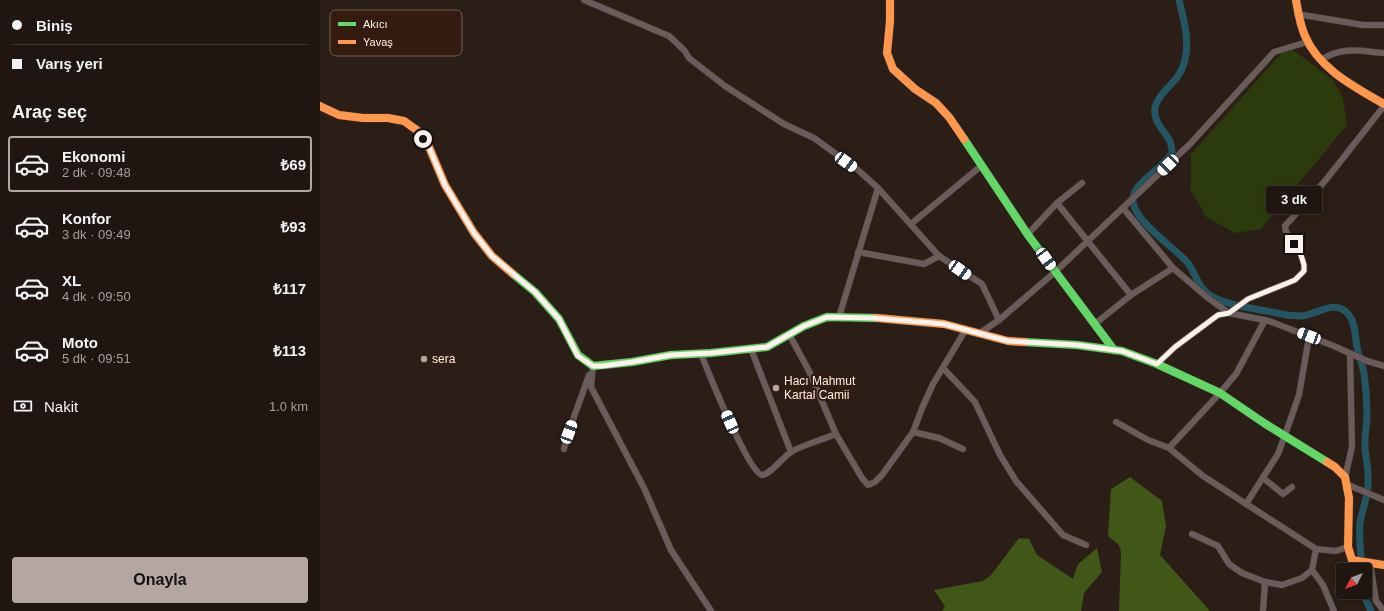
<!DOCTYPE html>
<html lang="tr">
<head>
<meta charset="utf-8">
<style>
  :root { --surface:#201611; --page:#2d231f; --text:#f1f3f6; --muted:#a29f9f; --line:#3d3531; --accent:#b4a6a0 }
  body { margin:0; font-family:Helvetica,sans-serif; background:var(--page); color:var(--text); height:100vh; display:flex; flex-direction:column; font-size:15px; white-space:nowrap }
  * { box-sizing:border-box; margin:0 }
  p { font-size:13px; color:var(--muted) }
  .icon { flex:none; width:22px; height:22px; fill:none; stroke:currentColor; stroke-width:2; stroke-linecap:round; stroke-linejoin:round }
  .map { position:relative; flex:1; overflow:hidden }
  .panel { display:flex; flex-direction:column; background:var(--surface); width:320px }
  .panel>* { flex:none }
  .top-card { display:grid; align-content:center; height:88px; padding:0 12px; background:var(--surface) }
  .needle { width:26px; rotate:228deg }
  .controls { position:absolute; left:1016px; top:563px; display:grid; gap:8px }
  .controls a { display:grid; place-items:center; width:36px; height:36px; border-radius:4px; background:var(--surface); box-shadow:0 2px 6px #0003,0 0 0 1px var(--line); font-size:20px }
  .end { position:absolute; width:18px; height:18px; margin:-9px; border:5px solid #fef0ea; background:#111; box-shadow:0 0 0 2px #111 }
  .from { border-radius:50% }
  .bubble { position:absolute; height:28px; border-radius:4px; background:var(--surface); box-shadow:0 2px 6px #0003,0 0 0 1px var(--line); font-size:13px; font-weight:700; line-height:28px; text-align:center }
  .car { position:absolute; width:12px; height:24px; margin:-12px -6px; border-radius:5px; box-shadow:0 0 3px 1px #0007; background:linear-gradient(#fff 24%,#345 0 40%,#fff 0 76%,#345 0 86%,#fff 0) }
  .top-card b { display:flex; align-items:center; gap:14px; height:38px; font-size:15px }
  .top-card b+b { border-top:1px solid var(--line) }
  .top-card i { width:10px; height:10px; background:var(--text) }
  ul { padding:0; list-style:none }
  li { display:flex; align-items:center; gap:12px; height:56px; margin:0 8px 6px; padding:0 4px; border:2px solid transparent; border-radius:4px }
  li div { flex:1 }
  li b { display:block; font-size:15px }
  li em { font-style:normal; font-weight:700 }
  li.on { border-color:var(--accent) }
  li>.icon { width:36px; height:36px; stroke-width:1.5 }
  h2 { padding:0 12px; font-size:18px; line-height:48px }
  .pay { display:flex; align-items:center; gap:10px; height:44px; padding:0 12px; font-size:15px }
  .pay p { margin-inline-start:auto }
  .button { display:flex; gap:8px; margin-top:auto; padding:8px 12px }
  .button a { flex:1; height:46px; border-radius:4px; background:var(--accent); color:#111; font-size:16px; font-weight:700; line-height:46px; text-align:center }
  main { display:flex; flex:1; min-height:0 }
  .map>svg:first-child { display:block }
  .green { fill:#2c3b0c }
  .forest { fill:#415717 }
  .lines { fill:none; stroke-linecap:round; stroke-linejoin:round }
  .canal { stroke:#245563; stroke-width:7 }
  .street-casing { stroke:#433832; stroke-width:7 }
  .fast-casing { stroke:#433832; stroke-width:9 }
  .slow-casing { stroke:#433832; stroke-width:9 }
  .street { stroke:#695c5b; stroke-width:6 }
  .fast { stroke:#63d668; stroke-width:8 }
  .slow { stroke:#ff974d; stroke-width:8 }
  .route { stroke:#fef0ea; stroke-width:5 }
  .poi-dot { fill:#b4a6a0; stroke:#331c0f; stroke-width:1.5 }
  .labels { text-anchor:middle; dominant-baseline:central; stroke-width:4; stroke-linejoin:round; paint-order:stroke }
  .poi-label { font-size:12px; fill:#fef0ea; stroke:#331c0f; text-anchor:start }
  .key { fill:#331c0f; stroke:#705c51; stroke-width:1 }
  .key-label { font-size:11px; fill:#fef0ea }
</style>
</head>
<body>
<main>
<section class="panel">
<div class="top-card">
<b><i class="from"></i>Biniş</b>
<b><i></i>Varış yeri</b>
</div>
<h2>Araç seç</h2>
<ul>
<li class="on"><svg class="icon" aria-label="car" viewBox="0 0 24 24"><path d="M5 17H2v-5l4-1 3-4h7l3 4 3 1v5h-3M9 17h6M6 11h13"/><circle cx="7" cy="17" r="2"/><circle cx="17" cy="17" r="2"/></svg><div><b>Ekonomi</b><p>2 dk · 09:48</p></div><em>₺69</em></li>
<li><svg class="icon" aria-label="car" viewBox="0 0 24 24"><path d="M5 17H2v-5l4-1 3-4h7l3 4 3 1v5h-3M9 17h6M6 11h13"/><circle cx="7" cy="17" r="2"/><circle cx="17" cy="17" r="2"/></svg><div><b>Konfor</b><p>3 dk · 09:49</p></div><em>₺93</em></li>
<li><svg class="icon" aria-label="car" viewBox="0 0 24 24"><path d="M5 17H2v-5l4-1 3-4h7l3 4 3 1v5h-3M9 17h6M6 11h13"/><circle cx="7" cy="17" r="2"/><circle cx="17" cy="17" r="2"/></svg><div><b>XL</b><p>4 dk · 09:50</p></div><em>₺117</em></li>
<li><svg class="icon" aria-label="car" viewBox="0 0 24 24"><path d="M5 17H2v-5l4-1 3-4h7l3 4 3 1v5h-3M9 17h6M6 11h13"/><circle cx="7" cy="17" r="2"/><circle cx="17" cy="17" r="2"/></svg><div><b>Moto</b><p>5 dk · 09:51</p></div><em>₺113</em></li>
</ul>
<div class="pay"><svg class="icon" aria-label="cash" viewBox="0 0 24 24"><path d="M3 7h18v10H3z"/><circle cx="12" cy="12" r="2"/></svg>Nakit<p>1.0 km</p></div>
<div class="button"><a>Onayla</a></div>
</section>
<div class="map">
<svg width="1064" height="611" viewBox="0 0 1064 611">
  <rect width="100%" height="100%" fill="#2b1e17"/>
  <!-- green -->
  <polygon class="green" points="968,46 1012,79 1023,98 1027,125 941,229 915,233 886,217 871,190 871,154"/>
  <!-- forest -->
  <g class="forest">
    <polygon points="810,477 842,501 846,526 840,555 890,611 799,611 801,552 799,545 788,536 791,489"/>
    <polygon points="699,538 709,539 717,555 753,579 758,564 777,548 782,572 764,593 761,611 622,611 625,606 614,590 663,581 671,575"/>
  </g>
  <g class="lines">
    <!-- canal -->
    <g class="canal">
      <path d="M859 0C866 26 874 59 854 81 847 89 837 97 835 108 832 126 853 135 852 152 845 167 815 182 813 197 809 218 854 247 867 262 876 273 878 289 891 296 910 307 945 310 967 315 972 315 977 316 982 316 998 314 1016 298 1029 315 1036 324 1035 336 1037 347 1039 356 1042 364 1044 373 1046 387 1047 401 1047 415 1047 426 1044 437 1045 448 1046 460 1049 472 1048 484 1048 497 1042 510 1040 523 1039 534 1040 545 1041 556"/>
      <polyline points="1045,592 1046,600 1051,611"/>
    </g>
    <defs>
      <g id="street">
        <polyline points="264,0 349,36 364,50 369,58 405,86 464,124 494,138 538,170 558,188 619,256 662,284 679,320"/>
        <polyline points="977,14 1043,25 1064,25"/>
        <path d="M1001 60C1022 46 1040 51 1064 53"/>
        <polyline points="737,203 811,295"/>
        <polyline points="803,208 853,268"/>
        <polyline points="591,224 661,166"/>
        <polyline points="708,234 737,203 762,183"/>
        <polyline points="538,252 604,264 619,256"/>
        <polyline points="519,317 558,188"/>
        <polyline points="945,320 916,374 900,393 849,448 883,476 996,549 1016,551 1028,547"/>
        <polyline points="776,323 811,295 853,268 888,298 909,313 949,321 1014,346 1047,361 1064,366"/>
        <polyline points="660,333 679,320 735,272 826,186 871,143 954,52 987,42"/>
        <polyline points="469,334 489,371 516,434 542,478 548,485 555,482 562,475 593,432 603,406 613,384 646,329"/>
        <polyline points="431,349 471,452"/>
        <path d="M381 354C387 369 430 476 442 475 451 474 463 457 471 452 480 446 504 439 516 434"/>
        <polyline points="837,364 855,347 898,315 909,313 928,299 975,280 984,271 984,265 981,255 966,232 965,226 1005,181 1064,106"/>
        <polyline points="273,366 271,387 324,488 351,550 391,611"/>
        <polyline points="623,368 655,402 680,455 696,481 743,535 766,545"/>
        <polyline points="796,422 828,440 849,448"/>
        <polyline points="593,432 619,438 643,449"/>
        <polyline points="244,449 249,431 269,375"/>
        <polyline points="1025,477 1032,447 1030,353"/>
        <polyline points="943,478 963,494 972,487"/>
        <polyline points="1026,484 1064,500"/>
        <polyline points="926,504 958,454 965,435 979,395 989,337"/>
        <polyline points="872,534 898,546 909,564 922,573 945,582 962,585 982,578 992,570"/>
        <polyline points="996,549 992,570 1003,585 1014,611"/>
        <polyline points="1050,563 1056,601 1064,611"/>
        <polyline points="943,611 945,582"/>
      </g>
      <g id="fast">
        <polyline points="644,139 708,235 794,350"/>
        <polyline points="193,274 215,292 239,319 258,355 273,366 312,362 351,355 391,353 447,347 484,326 507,317 557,318"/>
        <polyline points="704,342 757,345 802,351 837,364 900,393 944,423 1007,462"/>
      </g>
      <g id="slow">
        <polyline points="570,0 570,21 567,53 573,69 595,89 616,103 629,117 644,139"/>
        <path d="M976 0C978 12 980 25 985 36 999 69 1035 87 1064 104"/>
        <polyline points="0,106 19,115 43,118 68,118 84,121 98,131 109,147 125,185 154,233 172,256 193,274"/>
        <polyline points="557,318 624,324 688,341 704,342"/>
        <polyline points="1007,462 1015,467 1025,477 1029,498 1028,547 1032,560 1064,565"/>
      </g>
    </defs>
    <!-- street casing -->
    <use href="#street" class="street-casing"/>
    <!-- fast casing -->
    <use href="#fast" class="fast-casing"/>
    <!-- slow casing -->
    <use href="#slow" class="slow-casing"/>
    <!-- street -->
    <use href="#street" class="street"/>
    <!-- fast -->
    <use href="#fast" class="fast"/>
    <!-- slow -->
    <use href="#slow" class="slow"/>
  </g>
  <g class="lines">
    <!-- route -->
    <polyline class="route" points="103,139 109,147 125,185 154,233 172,256 215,292 239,319 258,356 273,366 282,366 312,362 351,355 391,353 447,347 484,326 507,317 554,318 624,324 688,341 757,345 802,351 837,364 855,347 898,315 909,313 928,299 975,280 984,271 984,265 981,255 974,244"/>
  </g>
  <!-- markers -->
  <g class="poi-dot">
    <circle cx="104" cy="359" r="4"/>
    <circle cx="456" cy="388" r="4"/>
  </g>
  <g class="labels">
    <!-- poi labels -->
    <g class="poi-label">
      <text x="112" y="359">sera</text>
      <text x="464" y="381">Hacı Mahmut<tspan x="464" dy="14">Kartal Camii</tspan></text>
    </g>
  </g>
  <!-- legend -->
  <rect x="10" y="10" width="132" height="46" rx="6" class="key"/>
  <rect x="18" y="22" width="18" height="4" fill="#63d668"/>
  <rect x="18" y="40" width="18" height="4" fill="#ff974d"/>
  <g class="key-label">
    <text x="43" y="28">Akıcı</text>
    <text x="43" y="46">Yavaş</text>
  </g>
</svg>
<div class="controls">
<a><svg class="needle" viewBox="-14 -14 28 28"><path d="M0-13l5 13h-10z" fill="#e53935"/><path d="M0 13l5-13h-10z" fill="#a29f9f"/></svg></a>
</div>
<i class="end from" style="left:103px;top:139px"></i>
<i class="end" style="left:974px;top:244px"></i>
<div class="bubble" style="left:946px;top:186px;width:56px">3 dk</div>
<i class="car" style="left:526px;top:162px;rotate:126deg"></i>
<i class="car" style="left:848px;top:165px;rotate:226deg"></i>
<i class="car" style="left:726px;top:259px;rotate:144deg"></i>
<i class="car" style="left:640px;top:270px;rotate:124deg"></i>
<i class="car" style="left:989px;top:336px;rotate:291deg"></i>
<i class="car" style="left:410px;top:422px;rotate:336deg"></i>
<i class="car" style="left:249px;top:432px;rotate:20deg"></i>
</div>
</main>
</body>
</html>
